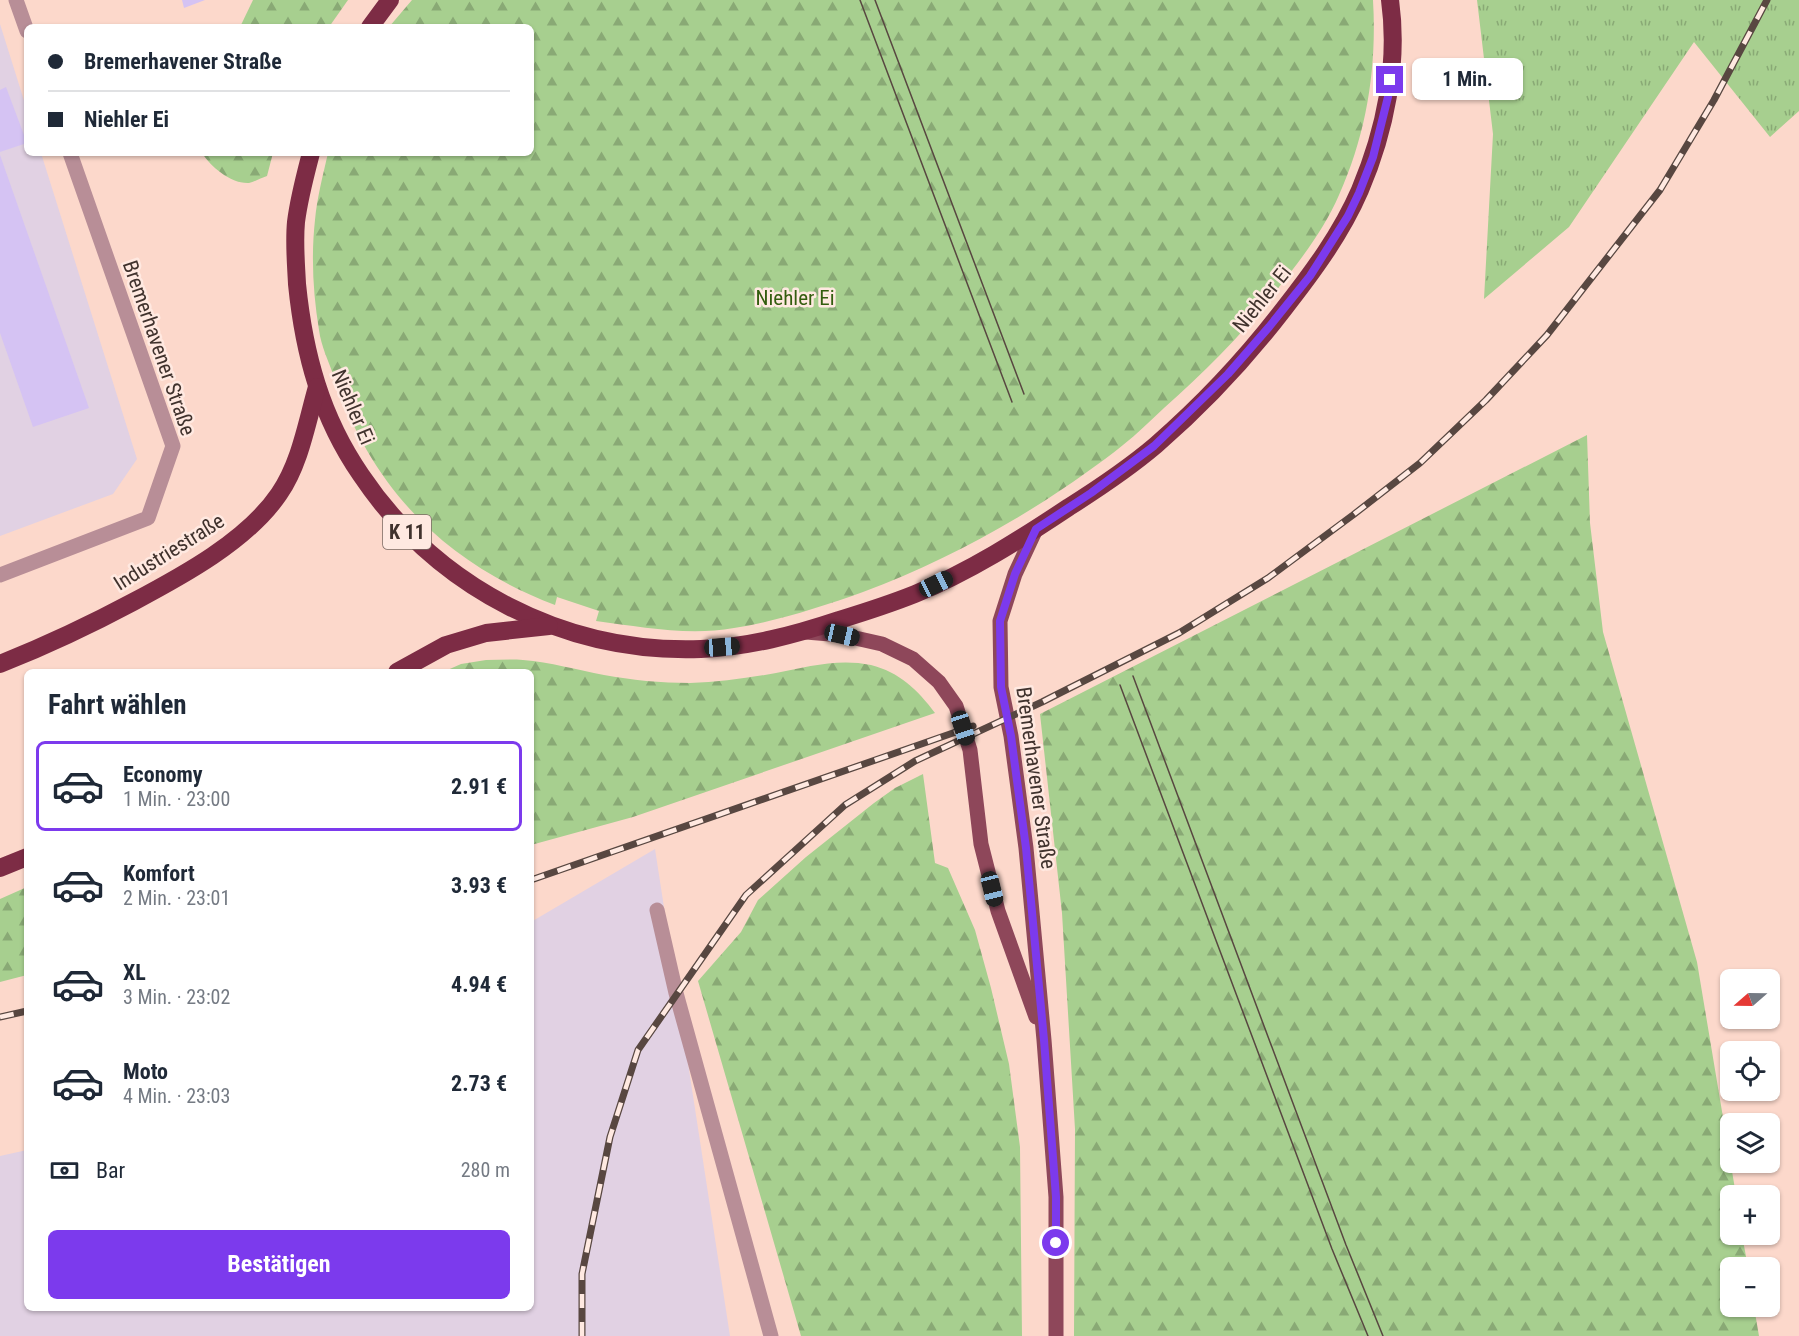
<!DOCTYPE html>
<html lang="de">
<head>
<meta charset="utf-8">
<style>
  :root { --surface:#fff; --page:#f6f6f7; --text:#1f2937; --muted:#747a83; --line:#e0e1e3; --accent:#7c3aed }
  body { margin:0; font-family:"Roboto Condensed",sans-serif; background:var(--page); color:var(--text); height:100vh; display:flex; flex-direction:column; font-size:22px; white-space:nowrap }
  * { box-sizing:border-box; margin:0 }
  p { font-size:20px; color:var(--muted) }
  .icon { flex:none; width:33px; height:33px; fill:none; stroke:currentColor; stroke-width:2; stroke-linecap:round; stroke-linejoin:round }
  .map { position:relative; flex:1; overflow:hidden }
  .side { position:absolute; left:24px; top:669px; width:510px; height:642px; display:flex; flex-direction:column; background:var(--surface); border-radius:9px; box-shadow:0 2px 4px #0004 }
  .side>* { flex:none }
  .top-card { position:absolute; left:24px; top:24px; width:510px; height:132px; border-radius:9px; box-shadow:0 2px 4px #0004; display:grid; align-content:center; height:132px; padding:0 24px; background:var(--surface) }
  .needle { width:39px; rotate:250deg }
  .tools { position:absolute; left:1720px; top:969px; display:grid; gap:12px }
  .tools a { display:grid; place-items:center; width:60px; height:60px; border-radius:9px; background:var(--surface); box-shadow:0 2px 4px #0004; font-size:30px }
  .end { position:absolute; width:27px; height:27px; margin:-14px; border:8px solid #7c3aed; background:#fff; box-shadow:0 0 0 3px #fff }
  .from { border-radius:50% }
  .bubble { position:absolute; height:42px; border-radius:9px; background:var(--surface); box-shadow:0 2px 4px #0004; font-size:20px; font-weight:700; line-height:42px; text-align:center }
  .car { position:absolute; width:18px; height:36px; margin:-18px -9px; border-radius:8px; box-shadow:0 0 4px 2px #0007; background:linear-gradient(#222 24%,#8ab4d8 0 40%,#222 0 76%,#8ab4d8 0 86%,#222 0) }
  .top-card b { display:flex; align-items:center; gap:21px; height:57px; font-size:22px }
  .top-card b+b { border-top:2px solid var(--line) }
  .top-card i { width:15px; height:15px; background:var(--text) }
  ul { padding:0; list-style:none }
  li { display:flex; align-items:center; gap:18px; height:90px; margin:0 12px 9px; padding:0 12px; border:3px solid transparent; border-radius:9px }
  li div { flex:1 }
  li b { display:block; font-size:22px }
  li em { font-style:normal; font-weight:700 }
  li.on { border-color:var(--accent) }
  li>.icon { width:54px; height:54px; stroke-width:1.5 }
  h2 { padding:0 24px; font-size:27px; line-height:72px }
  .pay { display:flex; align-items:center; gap:15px; height:66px; padding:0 24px; font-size:22px }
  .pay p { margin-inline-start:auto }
  .primary-button { display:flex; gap:12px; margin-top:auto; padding:12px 24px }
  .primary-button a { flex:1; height:69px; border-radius:9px; background:var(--accent); color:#fff; font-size:24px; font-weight:700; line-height:69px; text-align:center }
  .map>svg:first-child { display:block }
  .industrial { fill:#e1d1e3 }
  .grass { fill:url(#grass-tufts) }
  .forest { fill:url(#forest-firs) }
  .building { fill:#d5c3f3 }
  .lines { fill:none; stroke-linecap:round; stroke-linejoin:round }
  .minor { stroke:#b88e97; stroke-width:15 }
  .major { stroke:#8e475a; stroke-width:15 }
  .highway { stroke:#7d2c45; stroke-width:18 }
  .tram { stroke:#584741; stroke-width:1.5 }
  .rail-casing { stroke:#584741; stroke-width:7 }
  .rail { stroke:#ffe9e1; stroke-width:4.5; stroke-dasharray:14; stroke-linecap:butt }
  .route { stroke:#7c3aed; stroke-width:8 }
  .labels { text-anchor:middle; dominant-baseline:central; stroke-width:5; stroke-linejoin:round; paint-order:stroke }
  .shield { fill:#ffe9e1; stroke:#796963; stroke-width:1.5 }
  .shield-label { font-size:20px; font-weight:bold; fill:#40322d }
  .park-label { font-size:21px; fill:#335d0e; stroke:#ffe9e1 }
  .street-label { font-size:21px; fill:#40322d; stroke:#ffe9e1 }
</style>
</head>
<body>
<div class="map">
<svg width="1799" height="1336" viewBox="0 0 1799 1336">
  <defs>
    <pattern id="grass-tufts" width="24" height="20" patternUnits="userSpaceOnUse" patternTransform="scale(1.5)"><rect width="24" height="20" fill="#a7cf8f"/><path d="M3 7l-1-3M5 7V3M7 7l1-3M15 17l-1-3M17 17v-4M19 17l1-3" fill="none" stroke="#89a975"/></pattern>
    <pattern id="forest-firs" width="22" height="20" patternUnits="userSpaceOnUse" patternTransform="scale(1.5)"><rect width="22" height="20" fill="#a7cf8f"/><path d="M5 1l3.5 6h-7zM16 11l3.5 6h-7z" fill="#89a975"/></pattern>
  </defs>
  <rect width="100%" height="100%" fill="#fcd8cb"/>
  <!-- industrial -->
  <g class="industrial">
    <polygon points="0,24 27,110 27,153 41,153 137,459 113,494 0,536"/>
    <polygon points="655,849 730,1336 0,1336 0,1156 27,1150 27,1308 531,1308 531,922"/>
  </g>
  <!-- grass -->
  <polygon class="grass" points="1477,0 1799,0 1799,111 1770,137 1694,42 1569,227 1484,299 1493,134"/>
  <!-- forest -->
  <g class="forest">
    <polygon points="253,0 348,0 329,27 240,27"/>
    <path d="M412 0H1373C1377 67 1367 133 1339 195 1324 230 1299 262 1275 292 1242 335 1204 372 1164 408 1150 421 1137 434 1123 445 1111 455 1099 463 1087 472 1017 522 943 562 863 592 821 607 778 621 734 628 688 636 642 627 596 621L599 611 557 597 555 605C445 563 372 489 334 377 329 362 321 346 319 330 313 294 311 256 315 220 317 198 323 175 328 153H531V27H389Z"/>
    <path d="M202 153H273L267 176C261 178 254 182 249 183 231 184 211 167 202 153Z"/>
    <polygon points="1587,435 1590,523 1603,632 1697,962 1736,1195 1731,1196 1731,1234 1742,1235 1748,1267 1731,1268 1731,1306 1754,1307 1759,1336 1074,1336 1075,1129 1062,913 1040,714"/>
    <path d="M486 660C498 660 511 659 523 660 550 662 577 670 604 675 631 680 661 683 690 683 719 682 748 678 776 673 807 667 838 658 871 665 899 672 918 690 935 713L633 817 531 845V672H443L461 664Z"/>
    <polygon points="923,774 935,863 948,868 975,930 991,988 1009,1064 1020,1147 1022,1336 801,1336 698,981 741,932 758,900 806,857 874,803 895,788"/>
    <polygon points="27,887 27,975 0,982 0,899"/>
  </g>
  <!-- building -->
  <g class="building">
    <polygon points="182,0 205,0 184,8"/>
    <polygon points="6,87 27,143 0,152 0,90"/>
    <polygon points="0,155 89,408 33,427 0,333"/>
  </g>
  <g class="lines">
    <!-- minor -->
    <g class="minor">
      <polyline points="16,0 27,31"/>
      <polyline points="0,575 148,518 173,446 70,153"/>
      <polyline points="657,910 676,993 771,1336"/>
    </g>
    <!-- major -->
    <g class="major">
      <polyline points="1036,529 1015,574 1000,621 1001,687 1011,736 1026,848 1044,1040 1056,1197 1056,1336"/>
      <polyline points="806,632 842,635 882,644 913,659 939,682 956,706 970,750 981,844 998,911 1036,1017"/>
    </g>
    <!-- highway -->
    <g class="highway">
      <polyline points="370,27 390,0"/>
      <path d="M311 153C305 176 299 198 296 222 294 243 296 263 297 284 304 354 321 417 361 475 437 588 565 654 701 649 749 647 794 635 839 620 865 612 890 604 915 594 969 572 1021 539 1069 507 1099 488 1129 468 1156 445 1202 405 1246 358 1283 310 1312 273 1341 234 1360 190 1385 131 1399 64 1390 0"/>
      <path d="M0 664C45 646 90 625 133 602 182 576 247 541 279 494 300 464 307 422 317 387"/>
      <polyline points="397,672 446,645 486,633 549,626"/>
      <polyline points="0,868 27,857"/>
    </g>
    <!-- tram -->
    <g class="tram">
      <polyline points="860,0 1012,402"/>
      <polyline points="875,0 1024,394"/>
      <polyline points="1133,676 1346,1245 1383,1336"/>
      <polyline points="1120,685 1332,1249 1368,1336"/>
    </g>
    <defs>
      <g id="rail">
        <polyline points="531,880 973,726"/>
        <polyline points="0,1017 27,1011"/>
        <polyline points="582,1336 582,1274 610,1137 638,1050 746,895 845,805 915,761 1042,702 1179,633 1268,578 1353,515 1420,463 1486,400 1547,335 1660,190 1714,100 1767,0"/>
      </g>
    </defs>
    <!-- rail casing -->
    <use href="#rail" class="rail-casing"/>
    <!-- rail -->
    <use href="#rail" class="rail"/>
  </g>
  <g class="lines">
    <!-- route -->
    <polyline class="route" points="1056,1243 1056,1197 1044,1040 1026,848 1011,736 1001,687 1000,621 1015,574 1036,529 1091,493 1154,446 1228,374 1269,327 1310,276 1348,216 1359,193 1373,157 1388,97 1390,80"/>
  </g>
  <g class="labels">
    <!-- shield labels -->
    <rect class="shield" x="383" y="515" width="48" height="34" rx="4.5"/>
    <g class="shield-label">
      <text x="407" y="532">K 11</text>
    </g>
    <!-- park labels -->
    <g class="park-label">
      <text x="795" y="298">Niehler Ei</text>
    </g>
    <!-- street labels -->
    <g class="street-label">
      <text transform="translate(1262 299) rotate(-51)">Niehler Ei</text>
      <text transform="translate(159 348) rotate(71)">Bremerhavener Straße</text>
      <text transform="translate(353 407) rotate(67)">Niehler Ei</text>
      <text transform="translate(169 552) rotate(-32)">Industriestraße</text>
      <text transform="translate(1036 778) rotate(82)">Bremerhavener Straße</text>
    </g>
  </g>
</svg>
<div class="tools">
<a><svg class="needle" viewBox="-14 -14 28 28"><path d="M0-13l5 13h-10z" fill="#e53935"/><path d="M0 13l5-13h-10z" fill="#747a83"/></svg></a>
<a><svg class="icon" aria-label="locate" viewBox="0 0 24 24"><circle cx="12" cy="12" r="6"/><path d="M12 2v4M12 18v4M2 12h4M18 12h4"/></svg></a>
<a><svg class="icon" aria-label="layers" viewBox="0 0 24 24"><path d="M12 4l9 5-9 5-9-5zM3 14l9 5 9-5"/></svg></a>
<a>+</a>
<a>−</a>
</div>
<i class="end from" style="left:1056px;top:1243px"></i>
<i class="end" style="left:1390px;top:80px"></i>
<div class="bubble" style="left:1412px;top:58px;width:111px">1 Min.</div>
<i class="car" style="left:936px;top:584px;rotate:64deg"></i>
<i class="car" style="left:842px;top:635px;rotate:103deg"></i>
<i class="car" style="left:722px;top:647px;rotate:86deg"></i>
<i class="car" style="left:963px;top:728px;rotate:162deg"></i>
<i class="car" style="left:992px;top:889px;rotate:166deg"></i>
<div class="top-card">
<b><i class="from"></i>Bremerhavener Straße</b>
<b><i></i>Niehler Ei</b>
</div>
<section class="side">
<h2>Fahrt wählen</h2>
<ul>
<li class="on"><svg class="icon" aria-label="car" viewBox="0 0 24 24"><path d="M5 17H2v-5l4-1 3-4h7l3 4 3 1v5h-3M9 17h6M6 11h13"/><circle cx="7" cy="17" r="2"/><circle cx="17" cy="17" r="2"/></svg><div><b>Economy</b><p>1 Min. · 23:00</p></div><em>2.91 €</em></li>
<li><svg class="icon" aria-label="car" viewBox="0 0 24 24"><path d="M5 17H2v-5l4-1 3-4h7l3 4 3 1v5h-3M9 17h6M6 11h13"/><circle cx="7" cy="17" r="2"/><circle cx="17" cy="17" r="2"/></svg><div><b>Komfort</b><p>2 Min. · 23:01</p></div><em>3.93 €</em></li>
<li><svg class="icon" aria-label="car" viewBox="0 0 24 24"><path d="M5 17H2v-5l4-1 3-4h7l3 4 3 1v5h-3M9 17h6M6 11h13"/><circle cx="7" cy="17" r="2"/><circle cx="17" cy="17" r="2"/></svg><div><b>XL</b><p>3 Min. · 23:02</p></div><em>4.94 €</em></li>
<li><svg class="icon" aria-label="car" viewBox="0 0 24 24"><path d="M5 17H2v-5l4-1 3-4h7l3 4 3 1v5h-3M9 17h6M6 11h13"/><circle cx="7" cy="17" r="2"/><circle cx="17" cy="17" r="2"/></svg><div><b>Moto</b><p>4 Min. · 23:03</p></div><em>2.73 €</em></li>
</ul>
<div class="pay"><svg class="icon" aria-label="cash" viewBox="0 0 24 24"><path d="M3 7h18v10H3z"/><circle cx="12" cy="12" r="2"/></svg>Bar<p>280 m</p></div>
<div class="primary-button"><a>Bestätigen</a></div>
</section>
</div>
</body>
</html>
